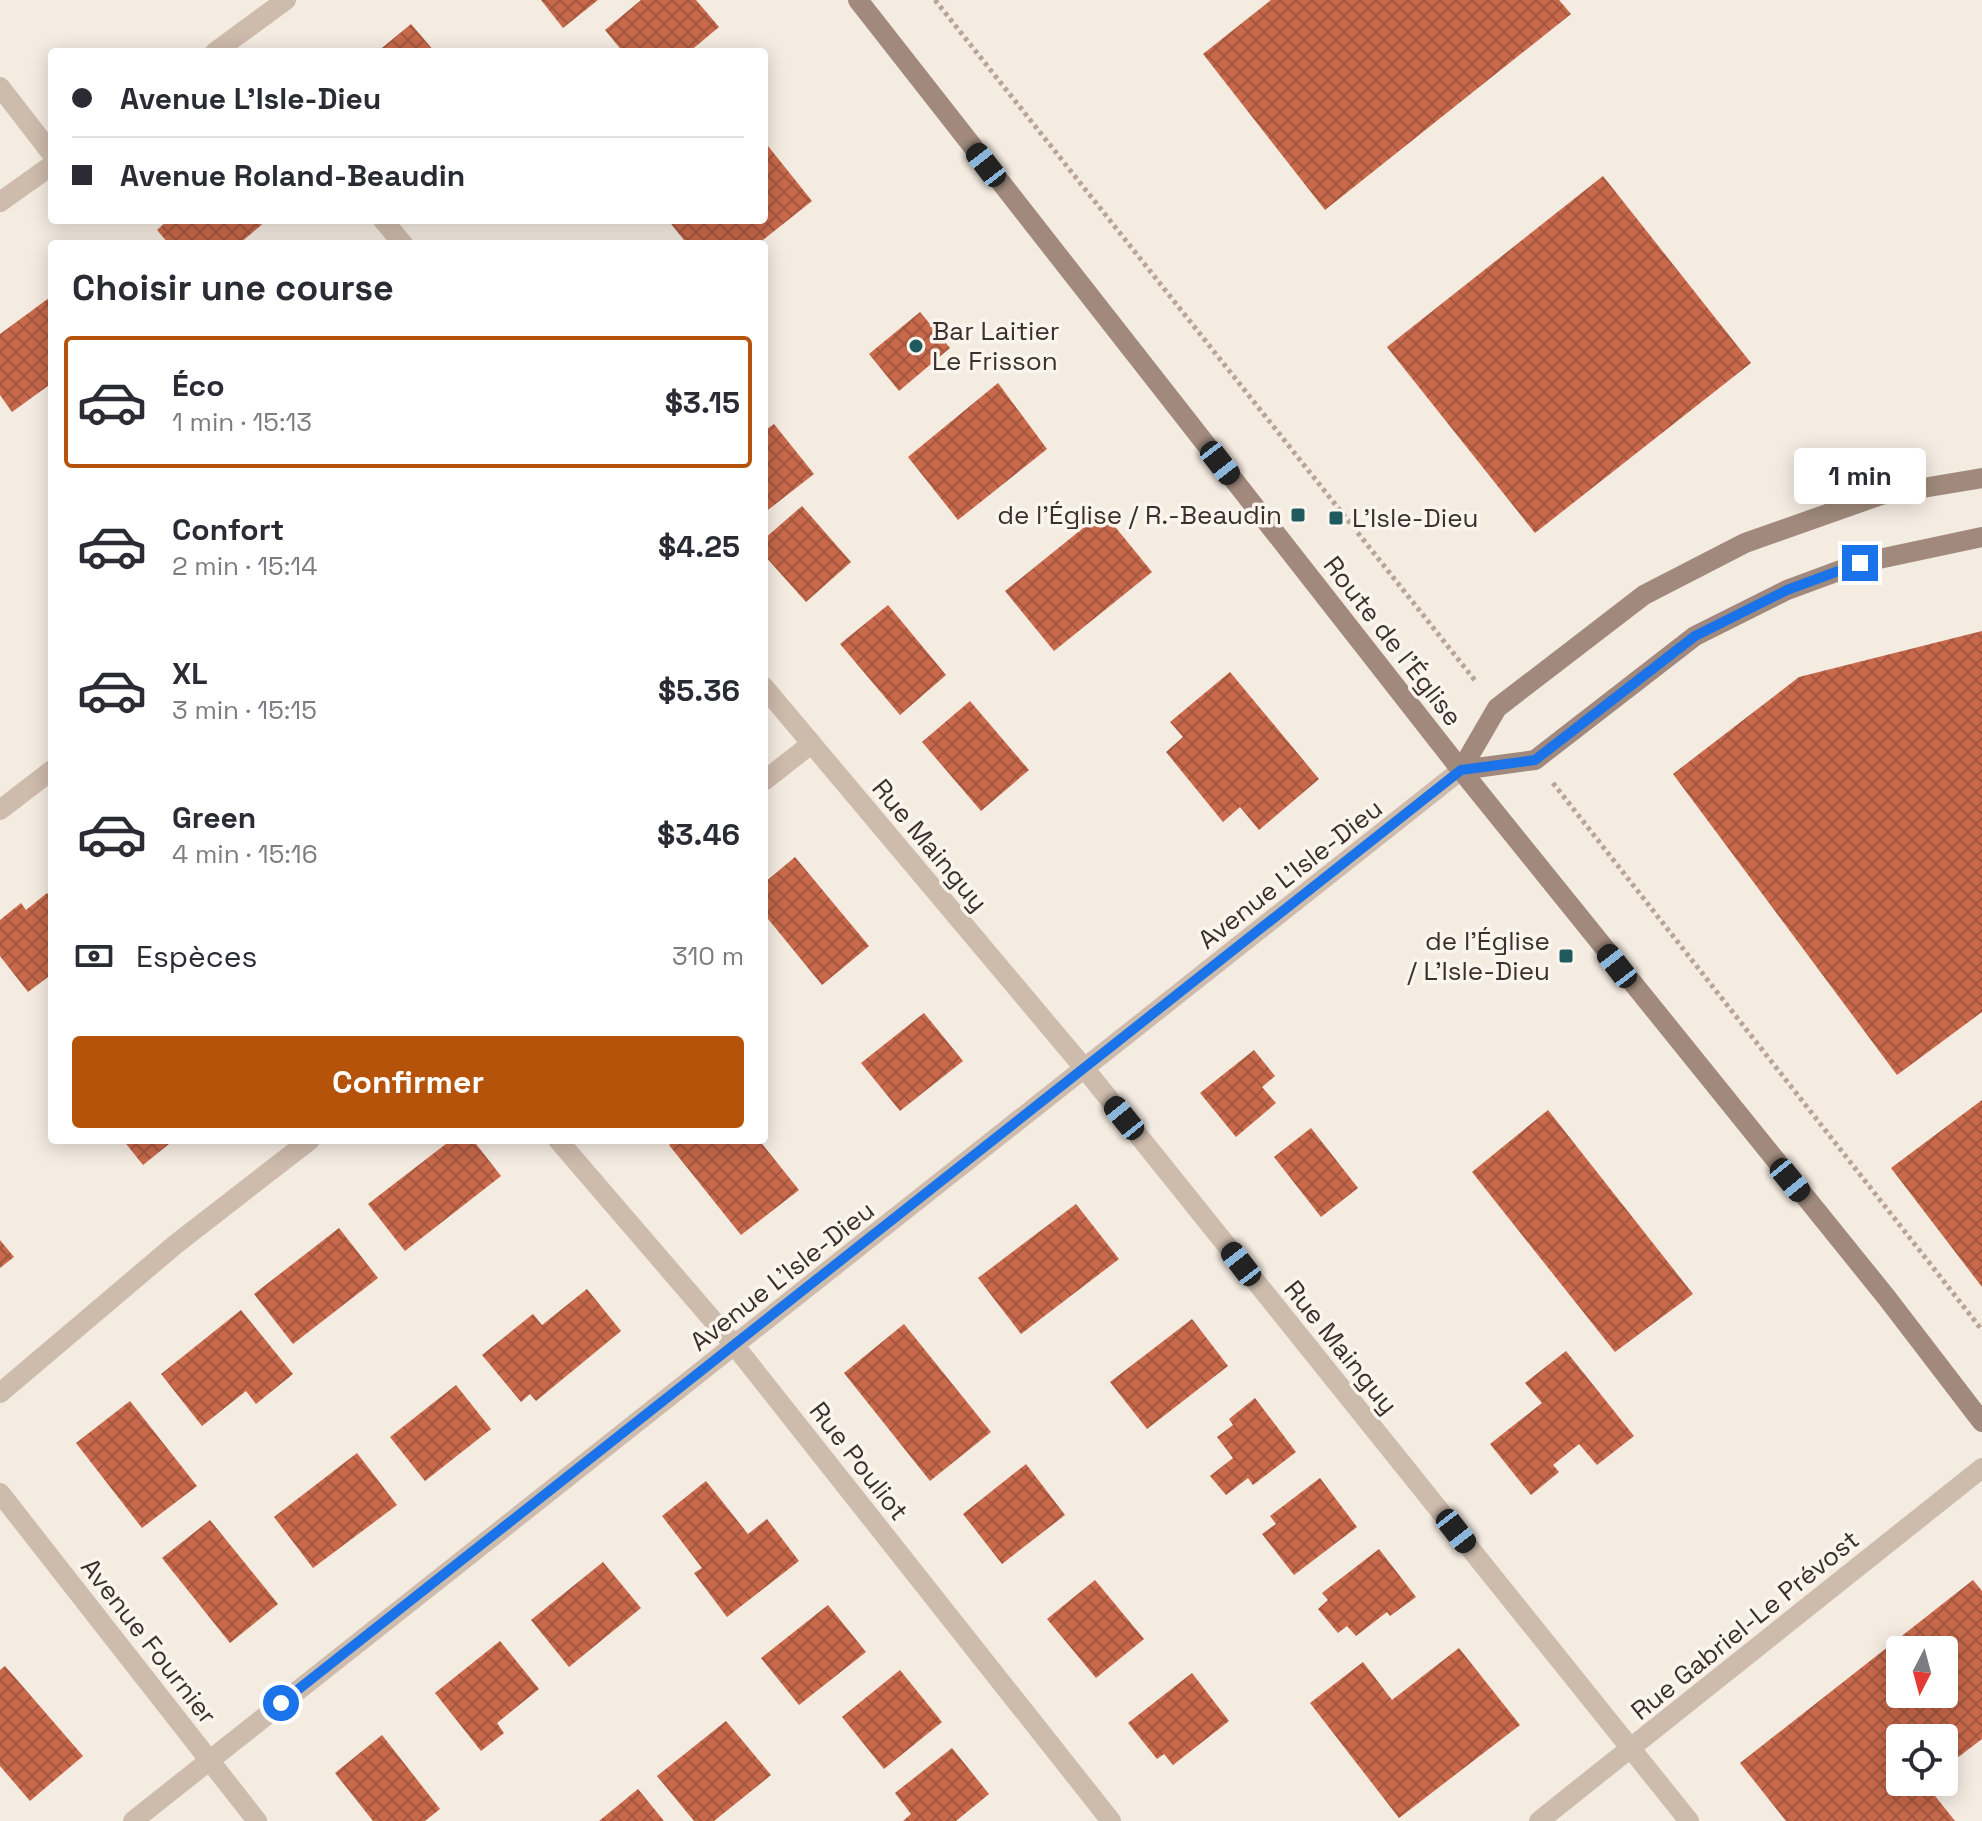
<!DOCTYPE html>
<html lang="fr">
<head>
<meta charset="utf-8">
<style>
  :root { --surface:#fff; --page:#f2f2f3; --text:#2b2b33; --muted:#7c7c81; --line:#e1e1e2; --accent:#b45309 }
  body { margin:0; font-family:"Space Grotesk",sans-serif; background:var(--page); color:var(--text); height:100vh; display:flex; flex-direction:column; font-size:30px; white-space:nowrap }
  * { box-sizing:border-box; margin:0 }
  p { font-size:26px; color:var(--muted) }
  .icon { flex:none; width:44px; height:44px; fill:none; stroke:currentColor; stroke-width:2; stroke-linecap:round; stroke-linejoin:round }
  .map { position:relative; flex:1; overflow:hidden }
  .details { position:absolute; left:48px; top:240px; width:720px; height:904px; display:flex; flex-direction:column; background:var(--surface); border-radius:8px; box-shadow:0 4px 20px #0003 }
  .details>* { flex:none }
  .banner { position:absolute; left:48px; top:48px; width:720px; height:176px; border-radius:8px; box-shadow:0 4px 20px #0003; display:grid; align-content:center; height:176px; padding:0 24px; background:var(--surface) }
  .needle { width:52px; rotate:186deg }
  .controls { position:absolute; left:1886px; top:1636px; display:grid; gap:16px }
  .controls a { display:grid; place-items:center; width:72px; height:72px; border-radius:8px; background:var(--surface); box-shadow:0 4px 20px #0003; font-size:40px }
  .end { position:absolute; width:36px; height:36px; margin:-18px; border:10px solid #1a73e8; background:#fff; box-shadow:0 0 0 4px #fff }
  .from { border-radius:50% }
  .bubble { position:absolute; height:56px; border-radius:8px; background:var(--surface); box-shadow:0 4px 20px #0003; font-size:26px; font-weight:700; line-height:56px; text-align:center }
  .car { position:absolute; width:24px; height:48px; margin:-24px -12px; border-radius:10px; box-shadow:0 0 6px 2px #0007; background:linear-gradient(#222 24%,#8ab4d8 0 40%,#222 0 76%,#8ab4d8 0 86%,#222 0) }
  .banner b { display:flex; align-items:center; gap:28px; height:76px; font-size:30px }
  .banner b+b { border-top:2px solid var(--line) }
  .banner i { width:20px; height:20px; background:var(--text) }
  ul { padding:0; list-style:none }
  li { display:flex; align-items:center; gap:24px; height:132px; margin:0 16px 12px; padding:0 8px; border:4px solid transparent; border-radius:8px }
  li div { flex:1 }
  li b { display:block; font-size:30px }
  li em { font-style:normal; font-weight:700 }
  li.current { border-color:var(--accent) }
  li>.icon { width:72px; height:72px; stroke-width:1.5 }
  h2 { padding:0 24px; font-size:36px; line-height:96px }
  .pay { display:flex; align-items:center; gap:20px; height:88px; padding:0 24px; font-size:30px }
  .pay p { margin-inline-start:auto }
  .action { display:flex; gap:16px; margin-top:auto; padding:16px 24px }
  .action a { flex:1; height:92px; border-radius:8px; background:var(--accent); color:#fff; font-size:32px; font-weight:700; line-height:92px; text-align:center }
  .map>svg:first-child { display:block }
  .building { fill:url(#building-cross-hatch); fill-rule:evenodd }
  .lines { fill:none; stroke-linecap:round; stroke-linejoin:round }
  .path { stroke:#b9a596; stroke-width:5; stroke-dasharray:4 4; stroke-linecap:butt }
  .street { stroke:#cdbbac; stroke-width:20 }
  .secondary { stroke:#a18a7d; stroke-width:20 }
  .route { stroke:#1a73e8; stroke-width:10 }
  .poi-dot { fill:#1f5a5e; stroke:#fbf5ee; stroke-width:3 }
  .labels { text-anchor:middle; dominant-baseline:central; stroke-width:7; stroke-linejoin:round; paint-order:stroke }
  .poi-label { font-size:26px; fill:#3b302b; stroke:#fbf5ee; text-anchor:start }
  .street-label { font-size:26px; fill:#3b302b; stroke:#fbf5ee }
</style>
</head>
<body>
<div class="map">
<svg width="1982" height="1821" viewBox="0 0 1982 1821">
  <defs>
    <pattern id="building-cross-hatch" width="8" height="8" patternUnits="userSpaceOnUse" patternTransform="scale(2)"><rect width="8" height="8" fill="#c8694b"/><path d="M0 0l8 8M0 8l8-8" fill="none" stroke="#a4573f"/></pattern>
  </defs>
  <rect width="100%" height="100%" fill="#f4ebe1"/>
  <!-- building -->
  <g class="building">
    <polygon points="541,0 598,0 563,28"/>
    <polygon points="641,0 696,0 719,27 689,52 623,52 605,30"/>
    <polygon points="1271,0 1559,0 1571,14 1325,210 1203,54"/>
    <polygon points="411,24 435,52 377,52"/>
    <polygon points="764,141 812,201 758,244 687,244 668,220 764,220"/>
    <polygon points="1603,176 1751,363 1535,533 1387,347"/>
    <polygon points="168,220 267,220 239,244 169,244 157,230"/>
    <polygon points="49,298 52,302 52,383 12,412 0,395 0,334"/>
    <polygon points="920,312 950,348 899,391 869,354"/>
    <polygon points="998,383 1047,449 958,520 908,457"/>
    <polygon points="774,424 814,474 764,513 764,431"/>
    <polygon points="802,506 851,562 806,602 764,555 764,539"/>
    <polygon points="1103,512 1152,572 1054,651 1005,591"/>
    <polygon points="888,605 946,675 900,715 840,644"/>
    <polygon points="1982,631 1982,1012 1897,1075 1673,774 1799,677"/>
    <polygon points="1230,672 1319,779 1259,830 1240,807 1223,822 1166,752 1183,737 1170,722"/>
    <polygon points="970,701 1029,770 981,811 922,742"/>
    <polygon points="795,857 869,946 822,985 764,914 764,883"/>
    <polygon points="47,893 52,900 52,974 28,992 0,956 0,920 21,903 26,910"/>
    <polygon points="924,1013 963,1061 900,1111 861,1063"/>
    <polygon points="1254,1050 1275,1076 1262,1087 1276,1103 1236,1137 1200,1093"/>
    <polygon points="1982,1100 1982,1287 1891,1168"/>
    <polygon points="1548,1110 1693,1294 1615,1352 1472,1172"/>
    <polygon points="1311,1128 1358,1188 1321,1217 1274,1157"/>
    <polygon points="123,1140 174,1140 143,1165"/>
    <polygon points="451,1140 473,1140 501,1176 405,1251 368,1204"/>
    <polygon points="675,1140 759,1140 799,1190 741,1235 669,1145"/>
    <polygon points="1076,1204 1119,1259 1021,1334 978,1278"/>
    <polygon points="339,1228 378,1278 293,1344 254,1294"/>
    <polygon points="0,1240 14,1257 0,1268"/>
    <polygon points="587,1289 621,1331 536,1401 530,1394 521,1402 482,1355 533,1314 542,1325"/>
    <polygon points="241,1310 293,1374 256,1404 246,1391 202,1426 161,1374"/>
    <polygon points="1192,1319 1228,1366 1147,1429 1110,1382"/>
    <polygon points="904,1324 991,1432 930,1481 844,1373"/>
    <polygon points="1566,1351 1634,1436 1597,1465 1579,1444 1553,1465 1559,1472 1531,1495 1490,1444 1542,1403 1525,1383"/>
    <polygon points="456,1385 491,1429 425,1481 390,1437"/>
    <polygon points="1255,1398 1296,1452 1253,1485 1248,1478 1226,1495 1210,1476 1233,1458 1217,1437 1233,1425 1229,1419"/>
    <polygon points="130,1401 197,1486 142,1528 76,1443"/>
    <polygon points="357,1453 397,1505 313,1568 274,1517"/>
    <polygon points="1026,1464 1065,1515 1002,1564 963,1514"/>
    <polygon points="1320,1478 1357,1527 1294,1575 1262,1534 1276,1524 1270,1516"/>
    <polygon points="706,1481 748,1534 767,1519 799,1561 727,1617 694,1573 702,1568 662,1516"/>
    <polygon points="210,1520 278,1604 230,1643 162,1558"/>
    <polygon points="1379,1549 1416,1597 1390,1616 1387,1612 1356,1636 1347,1626 1338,1633 1318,1609 1328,1600 1322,1593"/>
    <polygon points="603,1562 641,1608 569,1667 531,1620"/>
    <polygon points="1095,1580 1144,1639 1096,1678 1047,1619"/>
    <path d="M1973 1580 1982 1591V1739L1944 1768V1738H1900V1782H1924L1955 1821H1786L1740 1763ZM1900 1650H1944V1694H1900Z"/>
    <polygon points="828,1605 866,1652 799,1705 761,1658"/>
    <polygon points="500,1641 539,1689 497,1723 504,1733 481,1751 435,1693"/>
    <polygon points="1459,1648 1520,1725 1399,1818 1310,1703 1363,1662 1392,1700"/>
    <polygon points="5,1666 83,1756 30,1801 0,1766 0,1670"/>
    <polygon points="900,1670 942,1722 884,1769 842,1717"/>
    <polygon points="1192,1673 1229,1721 1173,1765 1164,1754 1157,1759 1128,1723"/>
    <polygon points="726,1721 771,1775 714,1821 694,1821 657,1776"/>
    <polygon points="382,1735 440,1809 425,1821 373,1821 335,1773"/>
    <polygon points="952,1748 989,1794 956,1821 903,1821 911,1814 895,1793"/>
    <polygon points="638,1789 664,1821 599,1821"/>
  </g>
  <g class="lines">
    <!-- path -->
    <g class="path">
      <polyline points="935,0 1477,683"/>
      <polyline points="1553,783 1982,1330"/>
    </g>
    <!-- street -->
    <g class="street">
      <polyline points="215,52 286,0"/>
      <polyline points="0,87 52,154"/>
      <polyline points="0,202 52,165"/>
      <polyline points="383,220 403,244"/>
      <polyline points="764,687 1085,1069 1689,1821"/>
      <polyline points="764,781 811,744"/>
      <polyline points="0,810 52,770"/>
      <polyline points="558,1140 735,1346 1111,1821"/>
      <polyline points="0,1393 176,1244 310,1140"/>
      <polyline points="0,1493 257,1821"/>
      <polyline points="133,1821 1461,770"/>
      <polyline points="1539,1821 1982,1468"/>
    </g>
    <!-- secondary -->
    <g class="secondary">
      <polyline points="858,0 1461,770 1887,1298 1982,1422"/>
      <polyline points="1461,770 1497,708 1644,595 1745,543 1881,495 1982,478"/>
      <polyline points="1461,770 1535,760 1695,636 1787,590 1860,563 1982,537"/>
    </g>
  </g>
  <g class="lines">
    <!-- route -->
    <polyline class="route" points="281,1703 1461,770 1535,760 1695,636 1787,590 1860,563"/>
  </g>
  <!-- markers -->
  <g class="poi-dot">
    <circle cx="916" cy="346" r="8"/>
    <rect x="1290" y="507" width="16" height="16" rx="4"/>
    <rect x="1328" y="510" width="16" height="16" rx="4"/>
    <rect x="1558" y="948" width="16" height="16" rx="4"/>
  </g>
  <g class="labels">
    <!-- poi labels -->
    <g class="poi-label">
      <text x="932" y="331">Bar Laitier<tspan x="932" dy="30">Le Frisson</tspan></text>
      <text x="1282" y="515" text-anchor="end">de l'Église / R.-Beaudin</text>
      <text x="1352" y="518">L'Isle-Dieu</text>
      <text x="1550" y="941" text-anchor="end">de l'Église<tspan x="1550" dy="30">/ L'Isle-Dieu</tspan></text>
    </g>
    <!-- street labels -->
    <g class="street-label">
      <text transform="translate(1393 641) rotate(52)">Route de l'Église</text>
      <text transform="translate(930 845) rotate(50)">Rue Mainguy</text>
      <text transform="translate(1290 874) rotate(-38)">Avenue L'Isle-Dieu</text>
      <text transform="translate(782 1276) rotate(-38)">Avenue L'Isle-Dieu</text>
      <text transform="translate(1341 1347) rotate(51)">Rue Mainguy</text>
      <text transform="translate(859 1461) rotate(52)">Rue Pouliot</text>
      <text transform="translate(1745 1625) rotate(-39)">Rue Gabriel-Le Prévost</text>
      <text transform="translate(149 1641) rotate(52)">Avenue Fournier</text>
    </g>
  </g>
</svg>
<div class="controls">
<a><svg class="needle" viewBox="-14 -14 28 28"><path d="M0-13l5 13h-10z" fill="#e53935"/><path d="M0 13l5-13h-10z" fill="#7c7c81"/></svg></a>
<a><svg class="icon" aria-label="locate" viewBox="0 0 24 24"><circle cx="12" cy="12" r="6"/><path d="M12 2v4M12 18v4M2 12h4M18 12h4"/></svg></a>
</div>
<i class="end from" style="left:281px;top:1703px"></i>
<i class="end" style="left:1860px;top:563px"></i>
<div class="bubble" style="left:1794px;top:448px;width:132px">1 min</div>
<i class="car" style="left:986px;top:165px;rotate:322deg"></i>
<i class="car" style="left:1220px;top:463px;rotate:142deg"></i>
<i class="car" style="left:1617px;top:966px;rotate:322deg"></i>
<i class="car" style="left:1124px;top:1118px;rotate:321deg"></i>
<i class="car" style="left:1790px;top:1180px;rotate:141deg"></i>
<i class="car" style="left:1241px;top:1264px;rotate:322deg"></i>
<i class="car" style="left:1456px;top:1531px;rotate:142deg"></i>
<div class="banner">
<b><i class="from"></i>Avenue L'Isle-Dieu</b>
<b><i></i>Avenue Roland-Beaudin</b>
</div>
<section class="details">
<h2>Choisir une course</h2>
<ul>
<li class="current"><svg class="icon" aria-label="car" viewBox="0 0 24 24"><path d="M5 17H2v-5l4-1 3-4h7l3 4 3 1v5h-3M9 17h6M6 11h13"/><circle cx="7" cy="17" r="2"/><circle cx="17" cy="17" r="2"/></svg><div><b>Éco</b><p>1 min · 15:13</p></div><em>$3.15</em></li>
<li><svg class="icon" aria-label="car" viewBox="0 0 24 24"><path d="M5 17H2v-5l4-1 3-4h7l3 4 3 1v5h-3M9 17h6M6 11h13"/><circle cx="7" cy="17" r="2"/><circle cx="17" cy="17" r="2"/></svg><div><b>Confort</b><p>2 min · 15:14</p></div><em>$4.25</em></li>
<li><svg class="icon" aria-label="car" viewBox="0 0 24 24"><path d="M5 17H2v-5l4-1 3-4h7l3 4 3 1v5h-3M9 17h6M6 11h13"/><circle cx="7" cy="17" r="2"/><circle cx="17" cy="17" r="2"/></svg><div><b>XL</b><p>3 min · 15:15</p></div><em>$5.36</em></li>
<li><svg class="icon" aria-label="car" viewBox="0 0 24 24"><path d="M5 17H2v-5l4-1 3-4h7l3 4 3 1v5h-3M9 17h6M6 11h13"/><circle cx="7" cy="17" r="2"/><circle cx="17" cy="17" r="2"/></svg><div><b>Green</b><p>4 min · 15:16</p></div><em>$3.46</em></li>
</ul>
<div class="pay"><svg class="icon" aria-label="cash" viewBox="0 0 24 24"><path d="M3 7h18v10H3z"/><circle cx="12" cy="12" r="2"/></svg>Espèces<p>310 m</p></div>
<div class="action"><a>Confirmer</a></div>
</section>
</div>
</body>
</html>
